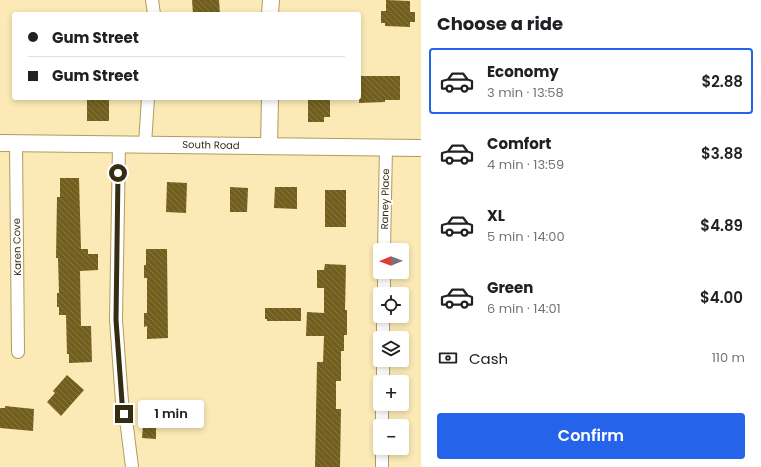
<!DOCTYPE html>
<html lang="en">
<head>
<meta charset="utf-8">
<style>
  :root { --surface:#fff; --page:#f6f6f6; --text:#202124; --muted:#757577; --line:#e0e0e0; --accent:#2563eb }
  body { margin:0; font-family:Poppins,sans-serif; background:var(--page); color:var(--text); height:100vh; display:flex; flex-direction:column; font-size:15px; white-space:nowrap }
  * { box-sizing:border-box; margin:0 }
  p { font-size:13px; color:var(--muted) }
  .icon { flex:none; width:22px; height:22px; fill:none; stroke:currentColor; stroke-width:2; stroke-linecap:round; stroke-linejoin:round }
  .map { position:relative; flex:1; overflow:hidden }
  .panel { display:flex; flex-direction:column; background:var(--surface); width:340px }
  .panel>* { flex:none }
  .hud { position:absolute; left:12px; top:12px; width:349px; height:88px; border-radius:4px; box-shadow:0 2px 6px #0003; display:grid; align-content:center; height:88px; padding:0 16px; background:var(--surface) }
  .needle { width:26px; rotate:269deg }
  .fabs { position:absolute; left:373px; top:243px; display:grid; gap:8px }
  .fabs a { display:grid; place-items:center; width:36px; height:36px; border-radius:4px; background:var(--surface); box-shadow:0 2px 6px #0003; font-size:20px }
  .end { position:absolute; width:18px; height:18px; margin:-9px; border:5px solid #352c12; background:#fff; box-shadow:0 0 0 2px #fff }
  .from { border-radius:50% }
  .bubble { position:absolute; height:28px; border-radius:4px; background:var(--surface); box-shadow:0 2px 6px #0003; font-size:13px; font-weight:600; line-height:28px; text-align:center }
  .hud b { display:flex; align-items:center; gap:14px; height:38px; font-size:15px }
  .hud b+b { border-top:1px solid var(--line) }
  .hud i { width:10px; height:10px; background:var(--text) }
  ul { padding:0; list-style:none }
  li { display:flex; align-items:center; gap:12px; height:66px; margin:0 8px 6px; padding:0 8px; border:2px solid transparent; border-radius:4px }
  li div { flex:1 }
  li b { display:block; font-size:15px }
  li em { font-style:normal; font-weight:600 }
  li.selected { border-color:var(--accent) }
  li>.icon { width:36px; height:36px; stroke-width:1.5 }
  h2 { padding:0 16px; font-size:18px; line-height:48px }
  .pay { display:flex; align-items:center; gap:10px; height:44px; padding:0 16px; font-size:15px }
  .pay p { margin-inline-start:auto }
  .primary-button { display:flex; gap:8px; margin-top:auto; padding:8px 16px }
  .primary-button a { flex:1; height:46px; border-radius:4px; background:var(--accent); color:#fff; font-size:16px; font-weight:600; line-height:46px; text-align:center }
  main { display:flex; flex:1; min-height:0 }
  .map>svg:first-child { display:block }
  .building { fill:url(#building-back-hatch) }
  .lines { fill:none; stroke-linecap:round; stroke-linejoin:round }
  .street-casing { stroke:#b09c5c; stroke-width:14 }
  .secondary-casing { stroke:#b09c5c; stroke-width:18 }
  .street { stroke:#fff; stroke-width:12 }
  .secondary { stroke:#fff; stroke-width:16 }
  .route { stroke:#352c12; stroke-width:5 }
  .labels { text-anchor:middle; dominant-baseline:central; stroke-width:4; stroke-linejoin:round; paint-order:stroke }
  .street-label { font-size:10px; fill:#352c12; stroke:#fff }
</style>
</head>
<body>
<main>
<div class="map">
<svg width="421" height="467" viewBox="0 0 421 467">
  <defs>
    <pattern id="building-back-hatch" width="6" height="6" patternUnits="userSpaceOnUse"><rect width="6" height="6" fill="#725f1d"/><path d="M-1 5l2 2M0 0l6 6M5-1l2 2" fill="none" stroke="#867744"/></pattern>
  </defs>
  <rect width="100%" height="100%" fill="#fbeab6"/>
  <!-- building -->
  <g class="building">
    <polygon points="192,0 219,0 220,14 193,14"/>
    <polygon points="386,0 410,1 410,12 415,12 415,22 410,22 410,27 385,26 385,23 381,23 381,11 386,11"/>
    <polygon points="359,76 400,76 400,100 385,100 385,102 359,103"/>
    <rect x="87" y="98" width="22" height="23"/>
    <polygon points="308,98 330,98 330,117 324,117 324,122 308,122"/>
    <polygon points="60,178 79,178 81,249 88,249 88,254 98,254 98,270 80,271 81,326 91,326 92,362 69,363 69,354 67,354 66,315 59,315 59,307 57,307 57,293 59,293 58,258 56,258 57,197 60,197"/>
    <polygon points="167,182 187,183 186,213 166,212"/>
    <polygon points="230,187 248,188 247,212 230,212"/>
    <polygon points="275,187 297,187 297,209 274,208"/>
    <rect x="325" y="190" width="21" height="37"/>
    <polygon points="146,249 167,249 168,338 147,339 147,326 144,327 144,313 147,313 147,278 144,278 144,265 146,265"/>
    <polygon points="325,264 346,265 345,310 347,310 347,335 344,335 344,351 341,351 341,381 336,381 336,409 341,409 340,467 315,467 317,362 323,362 324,336 306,336 307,312 324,313 324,288 317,288 317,270 324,270"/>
    <polygon points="265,308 301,308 301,321 267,321 267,319 265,319"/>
    <polygon points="67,375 84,390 61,416 47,402 55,393 53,391"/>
    <polygon points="5,406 34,409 33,431 0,428 0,408 5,408"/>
    <polygon points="143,425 156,426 156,439 142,438"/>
  </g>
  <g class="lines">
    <defs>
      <g id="street">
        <polyline points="152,0 154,14"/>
        <polyline points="16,143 18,352"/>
        <polyline points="119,144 116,320 122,402 127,427 132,467"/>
        <polyline points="145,144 148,98"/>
        <polyline points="384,250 386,147"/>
        <polyline points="384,294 384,272"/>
        <polyline points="383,338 383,316"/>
        <polyline points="383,382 383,360"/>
        <polyline points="382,426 382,404"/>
        <polyline points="382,467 382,448"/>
      </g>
      <g id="secondary">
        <polyline points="270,14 271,0"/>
        <polyline points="0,143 421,148"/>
        <polyline points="269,146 270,98"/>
      </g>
    </defs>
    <!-- street casing -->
    <use href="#street" class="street-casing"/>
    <!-- secondary casing -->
    <use href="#secondary" class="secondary-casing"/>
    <!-- street -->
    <use href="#street" class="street"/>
    <!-- secondary -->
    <use href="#secondary" class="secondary"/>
  </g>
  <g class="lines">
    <!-- route -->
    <polyline class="route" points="118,173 116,320 122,402 124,414"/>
  </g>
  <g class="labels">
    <!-- street labels -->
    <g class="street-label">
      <text transform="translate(211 145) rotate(1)">South Road</text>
      <text transform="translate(385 199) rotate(-89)">Raney Place</text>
      <text transform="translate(17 247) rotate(-91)">Karen Cove</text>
    </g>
  </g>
</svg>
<div class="fabs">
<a><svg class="needle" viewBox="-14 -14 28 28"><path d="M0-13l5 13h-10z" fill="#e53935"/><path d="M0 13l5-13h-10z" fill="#757577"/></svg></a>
<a><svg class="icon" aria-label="locate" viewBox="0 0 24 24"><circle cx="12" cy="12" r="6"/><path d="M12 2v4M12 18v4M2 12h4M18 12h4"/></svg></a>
<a><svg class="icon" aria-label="layers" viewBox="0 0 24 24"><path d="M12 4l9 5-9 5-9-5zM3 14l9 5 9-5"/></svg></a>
<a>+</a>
<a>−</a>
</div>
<i class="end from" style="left:118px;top:173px"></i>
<i class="end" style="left:124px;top:414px"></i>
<div class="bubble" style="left:138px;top:400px;width:66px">1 min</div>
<div class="hud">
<b><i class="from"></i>Gum Street</b>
<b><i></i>Gum Street</b>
</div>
</div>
<section class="panel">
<h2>Choose a ride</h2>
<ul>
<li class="selected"><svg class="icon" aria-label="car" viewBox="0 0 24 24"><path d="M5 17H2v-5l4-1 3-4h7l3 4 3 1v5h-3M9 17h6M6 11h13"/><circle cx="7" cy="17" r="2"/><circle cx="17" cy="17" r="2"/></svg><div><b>Economy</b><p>3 min · 13:58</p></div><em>$2.88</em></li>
<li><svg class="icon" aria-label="car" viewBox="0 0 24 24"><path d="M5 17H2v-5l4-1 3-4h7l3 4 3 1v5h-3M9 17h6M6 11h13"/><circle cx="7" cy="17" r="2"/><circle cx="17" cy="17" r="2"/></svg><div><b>Comfort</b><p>4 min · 13:59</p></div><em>$3.88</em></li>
<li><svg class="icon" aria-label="car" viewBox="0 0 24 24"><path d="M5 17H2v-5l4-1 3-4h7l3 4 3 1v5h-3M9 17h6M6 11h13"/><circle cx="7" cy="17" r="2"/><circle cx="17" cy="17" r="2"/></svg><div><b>XL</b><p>5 min · 14:00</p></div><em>$4.89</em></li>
<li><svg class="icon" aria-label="car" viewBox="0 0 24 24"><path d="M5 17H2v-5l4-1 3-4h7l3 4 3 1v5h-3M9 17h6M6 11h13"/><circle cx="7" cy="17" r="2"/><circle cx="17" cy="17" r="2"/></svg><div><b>Green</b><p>6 min · 14:01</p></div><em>$4.00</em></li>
</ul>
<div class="pay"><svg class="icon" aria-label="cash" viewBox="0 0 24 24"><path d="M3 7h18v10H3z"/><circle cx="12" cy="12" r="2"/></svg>Cash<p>110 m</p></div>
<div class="primary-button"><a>Confirm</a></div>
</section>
</main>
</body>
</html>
